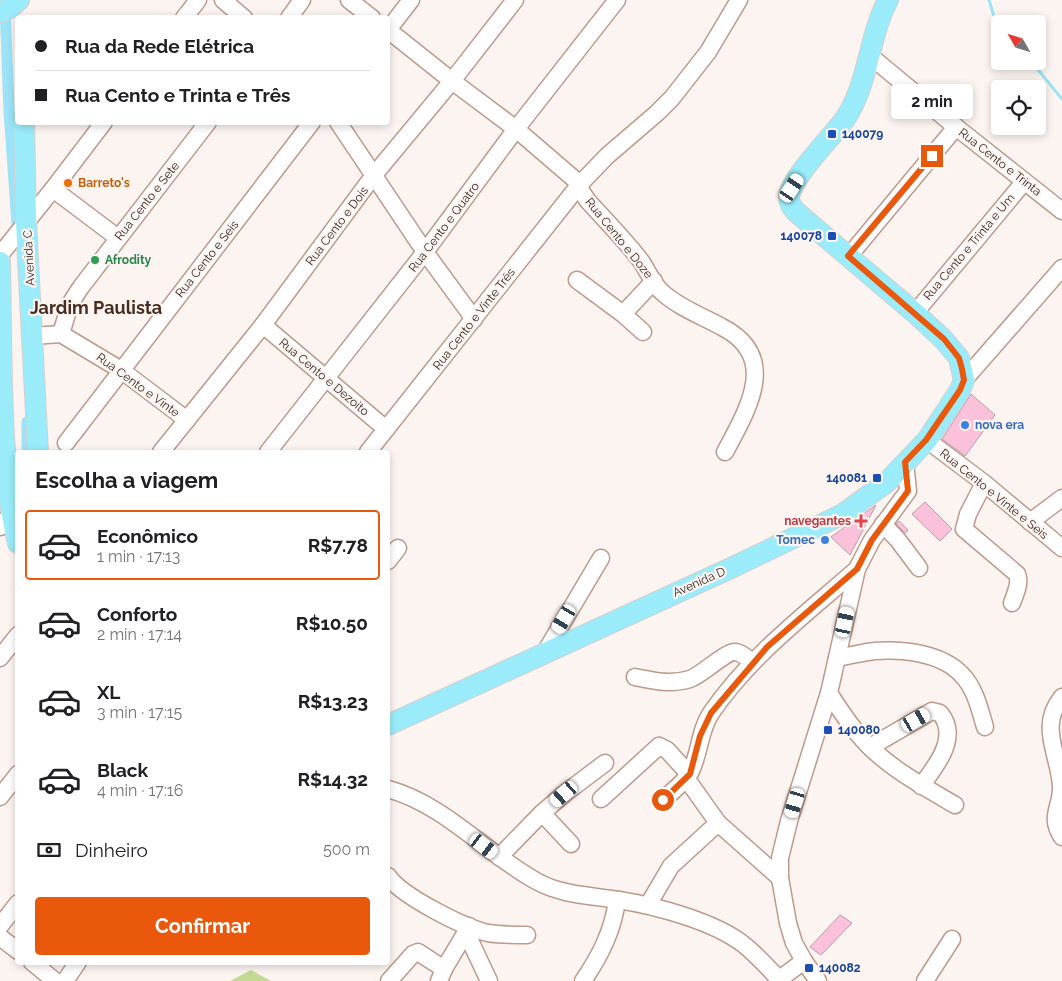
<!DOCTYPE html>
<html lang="pt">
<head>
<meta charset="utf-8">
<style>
  :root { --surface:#fff; --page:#f6f6f6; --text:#202124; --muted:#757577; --line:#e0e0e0; --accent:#ea580c }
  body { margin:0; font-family:Raleway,sans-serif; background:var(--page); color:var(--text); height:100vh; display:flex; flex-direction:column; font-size:19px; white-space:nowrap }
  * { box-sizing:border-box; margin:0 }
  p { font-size:16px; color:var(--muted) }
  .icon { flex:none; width:28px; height:28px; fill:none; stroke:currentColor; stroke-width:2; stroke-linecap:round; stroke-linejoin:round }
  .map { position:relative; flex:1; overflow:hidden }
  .panel { position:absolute; left:15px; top:450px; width:375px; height:515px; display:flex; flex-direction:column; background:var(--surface); border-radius:5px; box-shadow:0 2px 8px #0003 }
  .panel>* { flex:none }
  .top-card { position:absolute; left:15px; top:15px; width:375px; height:110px; border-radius:5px; box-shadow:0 2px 8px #0003; display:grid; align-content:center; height:110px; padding:0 20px; background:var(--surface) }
  .needle { width:32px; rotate:309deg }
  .buttons { position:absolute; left:991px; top:15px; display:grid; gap:10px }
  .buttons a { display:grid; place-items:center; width:55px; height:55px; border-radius:5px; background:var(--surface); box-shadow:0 2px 8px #0003; font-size:25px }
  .end { position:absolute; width:22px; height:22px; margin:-11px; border:6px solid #ea580c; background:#fff; box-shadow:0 0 0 2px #fff }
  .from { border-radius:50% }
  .bubble { position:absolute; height:35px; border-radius:5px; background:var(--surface); box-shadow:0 2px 8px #0003; font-size:16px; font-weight:700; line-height:35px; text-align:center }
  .car { position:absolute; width:15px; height:30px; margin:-15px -8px; border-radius:6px; box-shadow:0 0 4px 1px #0007; background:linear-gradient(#fff 24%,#345 0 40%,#fff 0 76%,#345 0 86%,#fff 0) }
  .top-card b { display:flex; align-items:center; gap:18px; height:48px; font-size:19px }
  .top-card b+b { border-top:1px solid var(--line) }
  .top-card i { width:12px; height:12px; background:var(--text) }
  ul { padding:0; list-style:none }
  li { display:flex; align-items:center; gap:15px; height:70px; margin:0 10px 8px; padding:0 10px; border:2px solid transparent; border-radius:5px }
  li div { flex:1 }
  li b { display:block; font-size:19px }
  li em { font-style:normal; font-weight:700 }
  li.on { border-color:var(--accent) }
  li>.icon { width:45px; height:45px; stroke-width:1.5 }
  h2 { padding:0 20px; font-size:22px; line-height:60px }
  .pay { display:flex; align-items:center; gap:12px; height:55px; padding:0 20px; font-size:19px }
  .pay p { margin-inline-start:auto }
  .action { display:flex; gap:10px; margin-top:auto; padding:10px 20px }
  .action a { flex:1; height:58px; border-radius:5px; background:var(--accent); color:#fff; font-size:20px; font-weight:700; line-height:58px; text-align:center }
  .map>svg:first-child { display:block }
  .green { fill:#c4d994 }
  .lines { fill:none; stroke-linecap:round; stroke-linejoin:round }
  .stream { stroke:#9ce3f7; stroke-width:3 }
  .canal { stroke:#9ce3f7; stroke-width:11 }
  .building { fill:#fbc0da; stroke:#bf9bab }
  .minor-casing { stroke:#bd9a8b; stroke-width:19 }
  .major-casing { stroke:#d3d0cf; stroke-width:22 }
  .minor { stroke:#fff; stroke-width:16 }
  .major { stroke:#9aecfa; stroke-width:20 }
  .route { stroke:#ea580c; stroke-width:6 }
  .transit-dot { fill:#1a4fb4; stroke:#fcf4f1; stroke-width:2 }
  .food-dot { fill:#e8710a; stroke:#fcf4f1; stroke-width:2 }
  .leisure-dot { fill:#2e9e5b; stroke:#fcf4f1; stroke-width:2 }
  .shop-dot { fill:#3f7fe0; stroke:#fcf4f1; stroke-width:2 }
  .health-dot { fill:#e0444e; stroke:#fcf4f1; stroke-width:2 }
  .labels { text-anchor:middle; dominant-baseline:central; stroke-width:4.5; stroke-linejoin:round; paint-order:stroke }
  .transit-label { font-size:12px; font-weight:bold; fill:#164399; stroke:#fcf4f1; text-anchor:start }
  .street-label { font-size:12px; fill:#382a23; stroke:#fcf4f1 }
  .food-label { font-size:12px; font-weight:bold; fill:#c56008; stroke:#fcf4f1; text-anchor:start }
  .leisure-label { font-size:12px; font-weight:bold; fill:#27864d; stroke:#fcf4f1; text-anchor:start }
  .shop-label { font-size:12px; font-weight:bold; fill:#366cbe; stroke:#fcf4f1; text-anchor:start }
  .health-label { font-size:12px; font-weight:bold; fill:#be3a42; stroke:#fcf4f1; text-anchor:end }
  .district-label { font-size:18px; font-weight:bold; fill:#482c1f; stroke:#fcf4f1 }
</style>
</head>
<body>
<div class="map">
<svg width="1062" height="981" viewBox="0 0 1062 981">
  <rect width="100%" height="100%" fill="#fcf4f1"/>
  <!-- green -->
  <polygon class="green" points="251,970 271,981 230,981"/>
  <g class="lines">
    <!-- stream -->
    <g class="stream">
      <polyline points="989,0 995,20 1000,26"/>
      <polyline points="1031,61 1062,99"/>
    </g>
    <!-- canal -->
    <g class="canal">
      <polyline points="5,6 9,111 17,224"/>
      <polyline points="27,422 27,452"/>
    </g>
  </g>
  <!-- building -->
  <g class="building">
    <polygon points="971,394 995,415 965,456 942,439"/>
    <polygon points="925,502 952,529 940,541 912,514"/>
    <polygon points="876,505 850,555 831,537"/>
    <polygon points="899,521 908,530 905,533 896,524"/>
    <polygon points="840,915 852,923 821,955 810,947"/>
  </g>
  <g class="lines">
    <defs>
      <g id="minor">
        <polyline points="223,0 244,18"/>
        <polyline points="349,0 372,18"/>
        <polyline points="184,18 198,0"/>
        <polyline points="289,18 302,0"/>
        <path d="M388 30 452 81 516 129 580 184 581 191 588 201C606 221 625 240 641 261 648 271 653 285 663 293 680 308 702 316 722 327 780 357 748 409 725 452"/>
        <polyline points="388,30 411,0"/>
        <polyline points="869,55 956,127 1062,211"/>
        <polyline points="338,122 425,252 474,319"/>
        <polyline points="53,189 118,238"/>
        <polyline points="0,255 53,189 104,122"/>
        <polyline points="849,256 956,127"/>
        <polyline points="577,280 623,314 643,332"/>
        <polyline points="915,313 1024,182"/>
        <polyline points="623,314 654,281"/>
        <polyline points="263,325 386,429"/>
        <polyline points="61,334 70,304 81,287 208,122"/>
        <polyline points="33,336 61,334 121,370 187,420"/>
        <polyline points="964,380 1062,268"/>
        <polyline points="927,440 984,483 1062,548"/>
        <polyline points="66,443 312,122"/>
        <polyline points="161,452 263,325 374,175 452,81 515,0"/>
        <polyline points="268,452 425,252 516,129 617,0"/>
        <polyline points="368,452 580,184 607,156 657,113 672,98 708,52 739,0"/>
        <path d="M984 483 968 514 964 529 1017 574C1021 583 1015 594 1012 603"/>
        <polyline points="1030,522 1062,498"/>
        <polyline points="883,524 898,540 919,568"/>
        <polyline points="0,527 11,514"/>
        <polyline points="388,561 398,548"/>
        <polyline points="544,654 601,558"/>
        <polyline points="0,658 18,635"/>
        <path d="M837 658C850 656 863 652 875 651 903 649 942 653 962 675 975 688 980 710 985 727"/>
        <path d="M635 677C654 681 671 685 690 679 702 675 727 650 736 652 742 653 748 659 753 662"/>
        <path d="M829 693C838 707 847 721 858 734 883 765 921 785 955 805"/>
        <path d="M1062 697C1038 726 1059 754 1061 786 1062 807 1048 816 1062 837"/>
        <path d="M870 747 932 711 940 713C960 737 936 766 921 786"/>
        <polyline points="686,778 718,823 780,878"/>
        <path d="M388 789C446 805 486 854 538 882 562 895 593 896 619 900 656 906 713 921 743 944 757 955 769 969 781 981"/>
        <polyline points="0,797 18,774"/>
        <polyline points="601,799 659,746 667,750 689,774"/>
        <path d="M663 800C671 792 684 783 690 773 700 754 699 731 711 713 750 656 806 614 857 569"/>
        <polyline points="542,813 571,844"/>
        <polyline points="499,857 542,813 564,794 605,763"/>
        <path d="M388 876C401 896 465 928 488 933 501 935 514 935 527 935"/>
        <polyline points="648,905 671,866 718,823"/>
        <polyline points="0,926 18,903"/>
        <polyline points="469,926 466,932 489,981"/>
        <polyline points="0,937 18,951"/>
        <polyline points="32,962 55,981"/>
        <polyline points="65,981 78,962"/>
        <polyline points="389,981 413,954 418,952 444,969"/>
        <polyline points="439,981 444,969 466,932"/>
        <path d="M583 981C600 956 613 931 617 900"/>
        <polyline points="777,981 804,961"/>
        <polyline points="818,981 804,961 794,943 788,923 780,878 780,858 789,821 829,693 857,569 872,540 908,491 905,462"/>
        <polyline points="925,981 952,939"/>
      </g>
      <g id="major">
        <polyline points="0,12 10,8 19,0"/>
        <polyline points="24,122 26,221 38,452"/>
        <path d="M0 262C1 320 1 379 4 437 7 473 9 508 18 543"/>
        <path d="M388 725 731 568 843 514 887 482 927 440 960 390 964 380 959 358 943 339 915 313 795 211C792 207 789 203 789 197 791 177 832 137 845 119 869 83 868 38 888 0"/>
      </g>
    </defs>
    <!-- minor casing -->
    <use href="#minor" class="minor-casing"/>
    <!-- major casing -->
    <use href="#major" class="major-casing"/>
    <!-- minor -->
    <use href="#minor" class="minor"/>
    <!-- major -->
    <use href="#major" class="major"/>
  </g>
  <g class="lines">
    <!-- route -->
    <polyline class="route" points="663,800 690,774 700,736 711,713 767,647 857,569 872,540 908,491 905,462 926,440 960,390 964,380 962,369 959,358 944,339 848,256 932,156"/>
  </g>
  <!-- markers -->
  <g class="transit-dot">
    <rect x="827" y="129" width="10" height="10" rx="2.5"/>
    <rect x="827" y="231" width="10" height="10" rx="2.5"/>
    <rect x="872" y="473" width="10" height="10" rx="2.5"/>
    <rect x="823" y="725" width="10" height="10" rx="2.5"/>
    <rect x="804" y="963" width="10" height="10" rx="2.5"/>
  </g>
  <circle class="food-dot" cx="68" cy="183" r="5"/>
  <circle class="leisure-dot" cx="95" cy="260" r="5"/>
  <g class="shop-dot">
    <circle cx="965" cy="425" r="5"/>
    <circle cx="825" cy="540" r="5"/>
  </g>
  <path class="health-dot" d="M858.5 513.5h5v5h5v5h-5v5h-5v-5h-5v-5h5z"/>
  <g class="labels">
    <!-- transit labels -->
    <g class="transit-label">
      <text x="842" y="134">140079</text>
      <text x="822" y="236" text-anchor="end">140078</text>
      <text x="867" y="478" text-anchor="end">140081</text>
      <text x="838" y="730">140080</text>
      <text x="819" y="968">140082</text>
    </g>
    <!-- street labels -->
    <g class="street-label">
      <text transform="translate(1000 162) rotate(38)">Rua Cento e Trinta</text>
      <text transform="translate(147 201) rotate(-52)">Rua Cento e Sete</text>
      <text transform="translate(337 226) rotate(-53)">Rua Cento e Dois</text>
      <text transform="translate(444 227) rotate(-53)">Rua Cento e Quatro</text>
      <text transform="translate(619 238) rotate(51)">Rua Cento e Doze</text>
      <text transform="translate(969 247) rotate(-50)">Rua Cento e Trinta e Um</text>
      <text transform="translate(29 258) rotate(-93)">Avenida C</text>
      <text transform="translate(207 259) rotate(-52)">Rua Cento e Seis</text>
      <text transform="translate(474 319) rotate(-52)">Rua Cento e Vinte Três</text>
      <text transform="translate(324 377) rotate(40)">Rua Cento e Dezoito</text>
      <text transform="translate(138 385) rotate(36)">Rua Cento e Vinte</text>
      <text transform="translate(994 494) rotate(39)">Rua Cento e Vinte e Seis</text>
      <text transform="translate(699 582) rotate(-24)">Avenida D</text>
    </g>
    <!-- food labels -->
    <g class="food-label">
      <text x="78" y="183">Barreto's</text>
    </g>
    <!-- leisure labels -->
    <g class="leisure-label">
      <text x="105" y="260">Afrodity</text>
    </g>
    <!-- shop labels -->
    <g class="shop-label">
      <text x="975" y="425">nova era</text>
      <text x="815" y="540" text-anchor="end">Tomec</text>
    </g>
    <!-- health labels -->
    <g class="health-label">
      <text x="851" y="521">navegantes</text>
    </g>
    <!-- district labels -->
    <g class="district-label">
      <text x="96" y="307">Jardim Paulista</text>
    </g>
  </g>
</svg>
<div class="buttons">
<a><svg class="needle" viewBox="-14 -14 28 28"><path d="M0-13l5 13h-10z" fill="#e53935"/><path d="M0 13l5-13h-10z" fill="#757577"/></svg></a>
<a><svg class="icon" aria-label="locate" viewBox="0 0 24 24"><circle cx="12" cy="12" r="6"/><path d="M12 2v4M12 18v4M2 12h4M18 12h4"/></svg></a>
</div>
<i class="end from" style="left:663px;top:800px"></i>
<i class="end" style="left:932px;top:156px"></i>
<div class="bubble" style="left:891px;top:84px;width:82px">2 min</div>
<i class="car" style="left:792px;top:188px;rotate:33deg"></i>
<i class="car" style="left:564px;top:619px;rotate:211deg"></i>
<i class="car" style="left:845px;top:622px;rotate:12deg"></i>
<i class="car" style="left:916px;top:720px;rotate:60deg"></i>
<i class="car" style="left:564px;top:794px;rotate:229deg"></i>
<i class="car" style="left:795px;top:803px;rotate:197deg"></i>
<i class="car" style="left:484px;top:846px;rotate:127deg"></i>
<div class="top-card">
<b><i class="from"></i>Rua da Rede Elétrica</b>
<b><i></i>Rua Cento e Trinta e Três</b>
</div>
<section class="panel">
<h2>Escolha a viagem</h2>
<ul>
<li class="on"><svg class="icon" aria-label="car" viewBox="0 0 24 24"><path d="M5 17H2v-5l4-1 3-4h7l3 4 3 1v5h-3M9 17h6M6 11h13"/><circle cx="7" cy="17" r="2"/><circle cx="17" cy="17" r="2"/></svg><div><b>Econômico</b><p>1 min · 17:13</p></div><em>R$7.78</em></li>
<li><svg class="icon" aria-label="car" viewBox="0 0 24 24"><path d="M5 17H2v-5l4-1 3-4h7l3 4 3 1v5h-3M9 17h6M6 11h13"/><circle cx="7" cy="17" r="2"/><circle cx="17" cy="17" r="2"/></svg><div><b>Conforto</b><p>2 min · 17:14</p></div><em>R$10.50</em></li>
<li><svg class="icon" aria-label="car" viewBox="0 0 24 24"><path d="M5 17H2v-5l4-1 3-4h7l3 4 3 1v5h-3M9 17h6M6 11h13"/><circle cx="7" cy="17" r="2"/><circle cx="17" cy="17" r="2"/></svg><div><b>XL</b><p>3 min · 17:15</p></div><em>R$13.23</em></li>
<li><svg class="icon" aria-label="car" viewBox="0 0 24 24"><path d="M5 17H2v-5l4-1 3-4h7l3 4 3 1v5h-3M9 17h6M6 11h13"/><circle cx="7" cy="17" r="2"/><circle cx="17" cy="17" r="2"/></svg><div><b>Black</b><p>4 min · 17:16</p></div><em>R$14.32</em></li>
</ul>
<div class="pay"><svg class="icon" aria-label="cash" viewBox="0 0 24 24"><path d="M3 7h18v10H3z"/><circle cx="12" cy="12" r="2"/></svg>Dinheiro<p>500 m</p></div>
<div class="action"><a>Confirmar</a></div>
</section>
</div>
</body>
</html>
